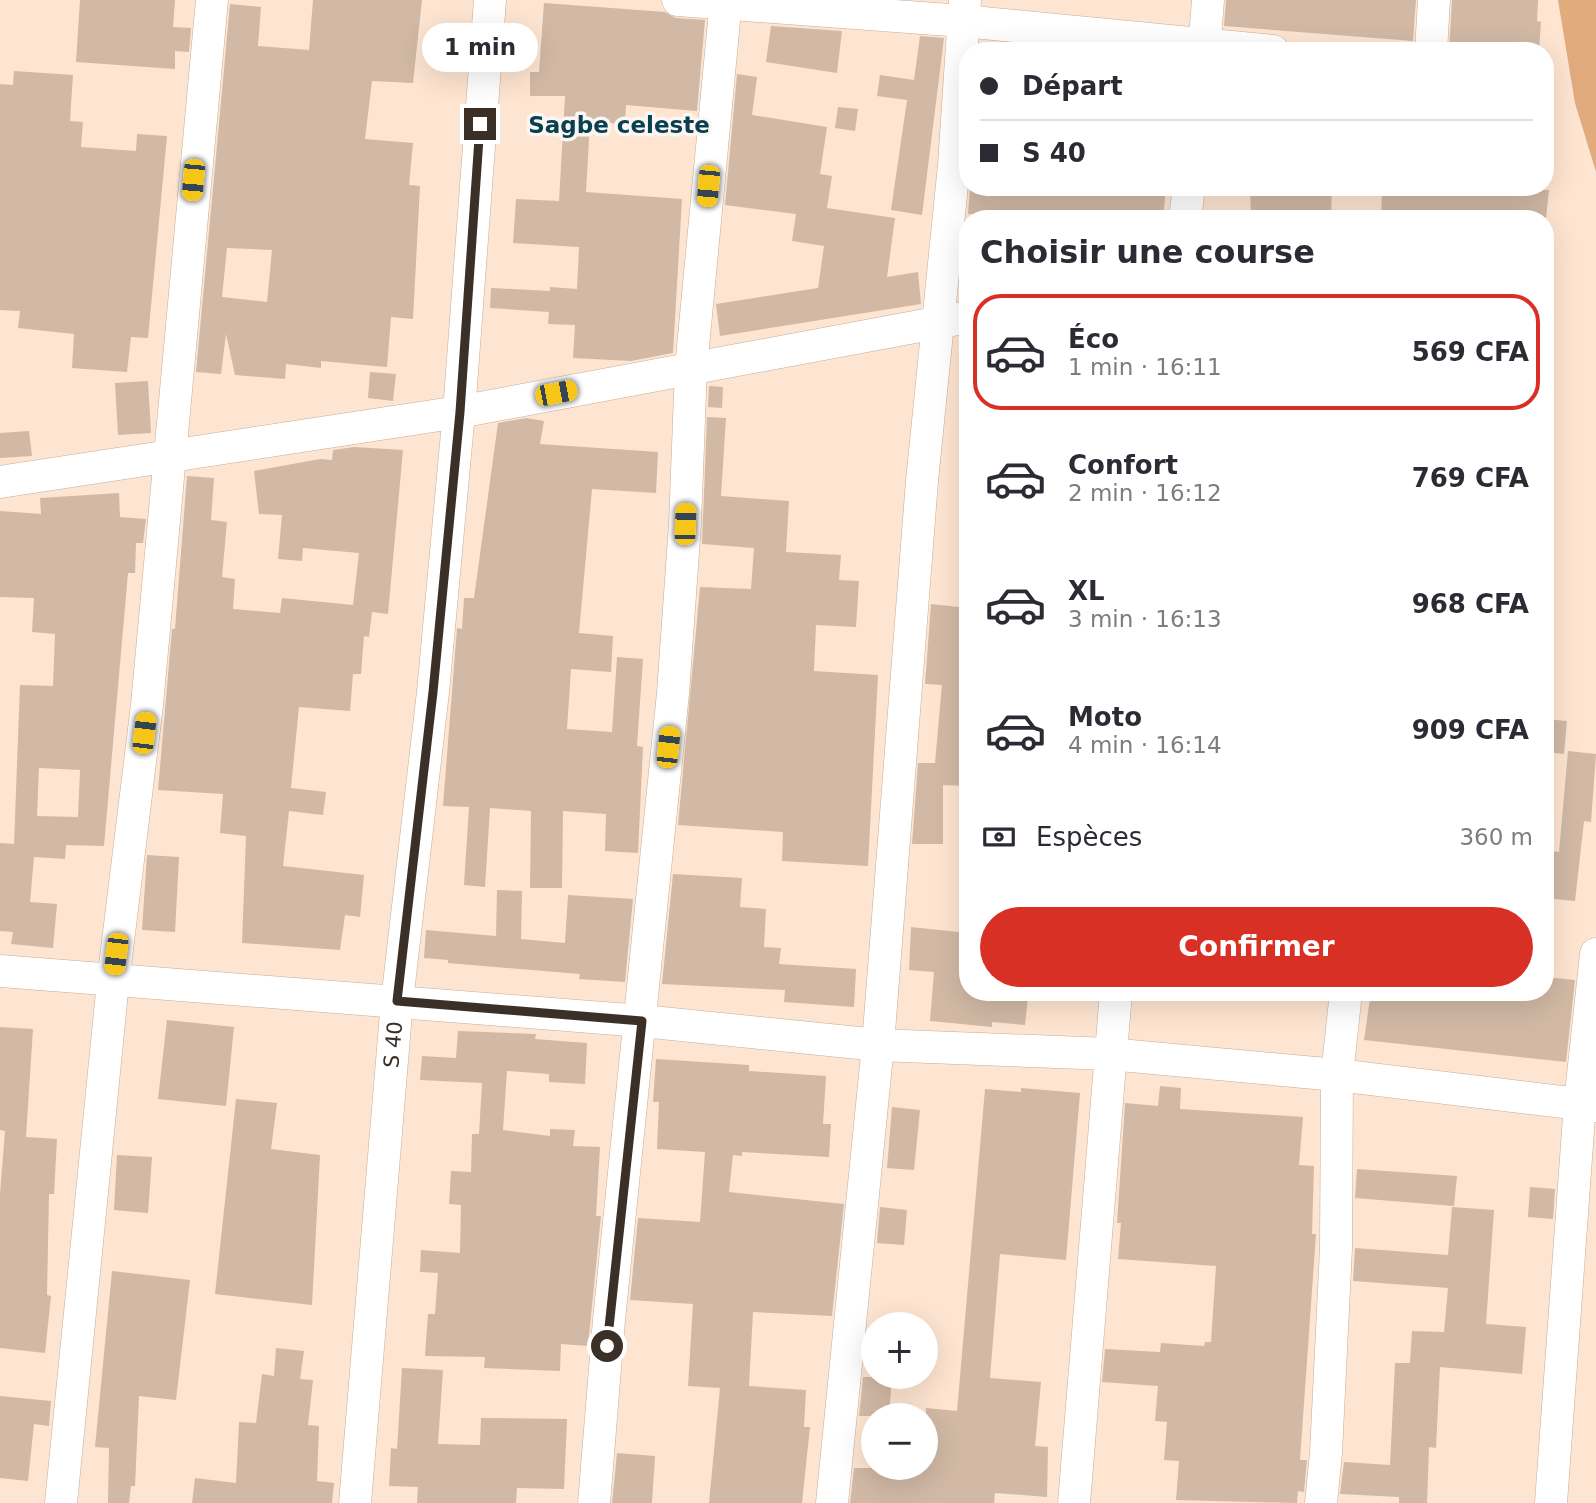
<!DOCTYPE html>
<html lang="fr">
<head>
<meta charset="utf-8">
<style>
  :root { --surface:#fff; --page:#f2f2f3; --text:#2b2b33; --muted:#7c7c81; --line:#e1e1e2; --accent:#d93025 }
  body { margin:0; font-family:"DejaVu Sans",sans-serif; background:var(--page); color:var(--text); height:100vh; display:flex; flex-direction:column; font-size:26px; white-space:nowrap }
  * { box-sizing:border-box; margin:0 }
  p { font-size:23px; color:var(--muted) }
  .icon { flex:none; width:38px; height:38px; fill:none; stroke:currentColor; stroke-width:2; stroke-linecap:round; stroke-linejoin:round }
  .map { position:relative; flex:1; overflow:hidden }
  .sheet { position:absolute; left:959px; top:210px; width:595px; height:791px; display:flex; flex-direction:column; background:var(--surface); border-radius:28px; box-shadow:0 7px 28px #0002 }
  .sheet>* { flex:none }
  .hud { position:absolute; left:959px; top:42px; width:595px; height:154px; border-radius:28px; box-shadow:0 7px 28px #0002; display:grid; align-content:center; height:154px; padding:0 21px; background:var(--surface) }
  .controls { position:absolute; left:861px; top:1312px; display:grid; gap:14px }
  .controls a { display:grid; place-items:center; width:77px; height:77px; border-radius:50%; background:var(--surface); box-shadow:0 7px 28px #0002; font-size:35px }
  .end { position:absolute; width:32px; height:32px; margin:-16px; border:9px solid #3a3028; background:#fff; box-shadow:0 0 0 4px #fff }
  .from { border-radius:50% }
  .bubble { position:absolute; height:49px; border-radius:24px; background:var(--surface); box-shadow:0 7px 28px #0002; font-size:23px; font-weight:800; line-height:49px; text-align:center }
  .car { position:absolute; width:21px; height:42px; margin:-21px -10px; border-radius:9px; box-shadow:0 0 5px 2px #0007; background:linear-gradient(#f5c518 24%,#345 0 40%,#f5c518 0 76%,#345 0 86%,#f5c518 0) }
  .hud b { display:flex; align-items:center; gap:24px; height:66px; font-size:26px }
  .hud b+b { border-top:2px solid var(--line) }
  .hud i { width:18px; height:18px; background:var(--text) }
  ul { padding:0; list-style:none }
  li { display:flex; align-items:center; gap:21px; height:116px; margin:0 14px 10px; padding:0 7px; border:4px solid transparent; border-radius:28px }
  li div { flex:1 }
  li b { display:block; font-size:26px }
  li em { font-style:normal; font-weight:800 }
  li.selected { border-color:var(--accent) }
  li>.icon { width:63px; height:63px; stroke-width:1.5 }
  h2 { padding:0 21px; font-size:32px; line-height:84px }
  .pay { display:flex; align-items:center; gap:18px; height:77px; padding:0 21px; font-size:26px }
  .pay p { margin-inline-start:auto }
  .primary-button { display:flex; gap:14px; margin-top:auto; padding:14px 21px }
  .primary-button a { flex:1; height:80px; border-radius:42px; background:var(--accent); color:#fff; font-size:28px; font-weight:800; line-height:80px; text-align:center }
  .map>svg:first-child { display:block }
  .green { fill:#e1ab7e }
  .building { fill:#d1b9a5; fill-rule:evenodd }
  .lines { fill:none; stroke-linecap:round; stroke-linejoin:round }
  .minor-casing { stroke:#c5ad99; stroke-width:33 }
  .minor { stroke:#fff; stroke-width:32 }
  .route { stroke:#3a3028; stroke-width:9 }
  .labels { text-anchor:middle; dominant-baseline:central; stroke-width:7; stroke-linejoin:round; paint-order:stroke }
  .street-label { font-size:21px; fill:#3a3028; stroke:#fcf6f2 }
  .neighbourhood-label { font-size:23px; font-weight:bold; fill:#094051; stroke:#fcf6f2 }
</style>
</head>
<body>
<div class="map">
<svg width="1596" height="1503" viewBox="0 0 1596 1503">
  <rect width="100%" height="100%" fill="#fee5d1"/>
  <!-- green -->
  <polygon class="green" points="1558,0 1596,0 1596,172 1575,103"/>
  <!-- building -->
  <g class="building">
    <polygon points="80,0 175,0 173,27 191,28 189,52 175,51 175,69 76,62"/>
    <path d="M313 0H422L413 83 372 81 365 139 413 143 409 185 420 186 413 319 391 317 387 367 321 361V368L286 364 285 379 235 375 226 334 221 374 196 372 230 4 261 7 258 46 309 50ZM227 248 272 250 267 302 222 297Z"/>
    <polygon points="1226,0 1416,0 1413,41 1224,26"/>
    <polygon points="1452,0 1538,0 1537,21 1541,22 1539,51 1449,51"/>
    <polygon points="544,3 665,12 676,18 705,20 697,111 626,105 625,124 590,122 586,192 682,199 673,353 631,361 573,358 575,325 548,324 549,312 490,308 491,288 550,291 550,287 577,289 579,247 513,243 516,199 559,201 565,96 530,96 530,72 539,72"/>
    <polygon points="771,26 842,31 837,73 766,62"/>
    <polygon points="920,36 944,38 922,215 891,210 907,100 877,96 880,75 914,80"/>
    <polygon points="14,71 73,75 70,121 83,122 81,147 136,151 137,134 167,136 148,338 131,337 127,372 72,368 74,334 18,328 20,311 0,310 0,84 13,85"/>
    <polygon points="737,74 757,77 752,115 827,127 820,174 832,176 827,208 895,218 887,277 918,272 921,304 720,336 716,304 818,288 824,246 792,241 796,214 725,205"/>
    <polygon points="838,107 858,109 855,131 835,128"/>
    <polygon points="970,187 1166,187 1163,219 1044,219 968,214"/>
    <polygon points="1250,187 1332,187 1331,218 1251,215"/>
    <polygon points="1382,187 1549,190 1546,218 1472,212 1472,219 1381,219"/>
    <polygon points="370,372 396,374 393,401 368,398"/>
    <polygon points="148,381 151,433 118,435 115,383"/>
    <polygon points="709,386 723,387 722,408 708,407"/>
    <polygon points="707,417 726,418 721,496 789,501 786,552 841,555 839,580 859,581 856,627 816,625 814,671 878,675 868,866 782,861 783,832 678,825 700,587 751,589 754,548 702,544"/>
    <polygon points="526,418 544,421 540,444 658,452 656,493 592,489 579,633 613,636 611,672 571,669 567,729 612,732 617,657 643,659 637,746 643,747 638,853 605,851 606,814 563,811 562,888 530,888 531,811 490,808 485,887 464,885 469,807 443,806 457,628 462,629 464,598 474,598 498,423"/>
    <polygon points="29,431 32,456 0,458 0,433"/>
    <polygon points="354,447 403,450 388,614 372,612 369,637 364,636 361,674 353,674 350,711 299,707 291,788 326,792 323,815 289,811 283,866 364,875 360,917 345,915 340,950 242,943 246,836 220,833 223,794 158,790 172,629 175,629 187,476 214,478 211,520 227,522 222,577 235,579 233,609 280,613 282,598 353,605 359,553 303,548 302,561 278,559 282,515 259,514 254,471 320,459 332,460 333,450"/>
    <path d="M119 493 120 517 146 519 143 543H136L135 573H128L104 846 66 845 65 859 34 857 30 902 57 904 53 948 11 944 13 932 0 931V843L14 844 20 685 53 686 55 634 32 632 34 598 0 597V511L41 514 40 498ZM39 768 80 770 78 817 37 816Z"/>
    <polygon points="931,604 968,608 968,786 943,785 943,844 912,844 918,763 935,763 942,685 925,684"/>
    <polygon points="1545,719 1567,721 1564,754 1545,752"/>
    <polygon points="1568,751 1596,754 1591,822 1584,821 1575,901 1545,898 1545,850 1559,852"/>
    <polygon points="147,855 179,857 175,932 142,930"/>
    <polygon points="673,874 742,878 740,907 766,909 764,947 781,948 779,964 856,969 854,1007 784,1002 785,990 662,984"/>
    <polygon points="497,890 522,891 521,939 565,943 568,895 633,899 625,982 579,979 580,974 448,963 448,960 424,958 426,930 496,936"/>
    <polygon points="911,927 968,933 968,992 1028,996 1025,1025 992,1022 992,1027 930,1021 934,972 909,970"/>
    <polygon points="1545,977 1575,980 1566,1062 1364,1040 1371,992 1398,992 1398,999 1445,1000 1445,996 1469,1000 1470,992 1545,992"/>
    <polygon points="167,1020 234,1027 226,1106 158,1099"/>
    <polygon points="0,1027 33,1029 26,1137 57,1139 54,1194 49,1194 47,1295 51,1296 45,1353 0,1348 0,1194 5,1131 0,1130"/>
    <polygon points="458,1031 536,1034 535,1039 587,1043 585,1084 549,1082 549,1074 507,1071 503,1130 550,1136 550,1129 575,1130 573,1146 600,1147 596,1216 601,1216 588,1346 561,1344 560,1371 484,1368 485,1357 425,1356 428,1314 435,1314 438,1273 420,1272 421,1250 460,1253 461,1205 449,1204 451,1171 471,1172 472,1134 479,1134 482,1083 420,1080 422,1056 456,1058"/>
    <polygon points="656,1059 749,1065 749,1071 826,1076 823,1124 831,1124 829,1157 742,1152 742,1156 733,1155 729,1192 844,1204 832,1316 753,1312 749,1386 806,1390 804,1427 810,1427 802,1503 709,1503 720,1388 688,1386 693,1304 630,1300 638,1218 700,1222 705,1152 657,1149 659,1102 653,1102"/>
    <polygon points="1160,1086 1181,1088 1180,1109 1303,1117 1299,1165 1314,1166 1312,1234 1316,1234 1300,1460 1307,1460 1304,1492 1298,1491 1297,1503 1176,1500 1179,1461 1164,1460 1167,1422 1155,1421 1158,1386 1102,1382 1105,1349 1160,1352 1161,1343 1204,1346 1205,1342 1211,1342 1216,1266 1118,1259 1121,1223 1117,1223 1125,1103 1158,1106"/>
    <polygon points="1021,1088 1080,1093 1066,1260 1000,1254 990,1378 1041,1382 1035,1446 1048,1447 1047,1497 995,1493 994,1503 850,1503 854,1468 926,1468 926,1408 957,1411 985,1089 1021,1092"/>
    <polygon points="236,1099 277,1103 271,1149 320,1155 312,1305 215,1294"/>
    <polygon points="892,1107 920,1110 914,1170 887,1168"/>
    <polygon points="117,1155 152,1157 148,1213 114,1210"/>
    <polygon points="1357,1169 1457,1176 1454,1206 1355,1198"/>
    <polygon points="1530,1187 1555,1189 1553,1219 1528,1217"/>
    <polygon points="880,1207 907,1210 904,1245 877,1243"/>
    <polygon points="1452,1207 1494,1210 1486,1324 1526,1327 1522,1374 1440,1367 1436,1448 1429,1447 1427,1503 1399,1503 1399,1497 1340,1494 1344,1462 1390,1465 1395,1363 1410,1363 1412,1331 1444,1332 1448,1288 1353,1281 1355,1248 1448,1255"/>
    <polygon points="112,1271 190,1280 176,1400 139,1396 135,1486 131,1486 129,1503 108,1503 109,1448 95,1447"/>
    <polygon points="276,1348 304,1351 300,1379 313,1380 308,1425 319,1426 317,1481 334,1483 332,1503 192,1503 195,1478 236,1483 239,1422 256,1423 262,1374 274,1376"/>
    <polygon points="402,1368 443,1370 438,1444 480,1445 481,1418 567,1419 564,1489 517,1488 516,1503 417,1503 418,1487 389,1486 391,1448 397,1449"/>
    <polygon points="863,1377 892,1377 889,1416 859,1416"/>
    <polygon points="0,1396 51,1401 49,1426 34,1424 28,1481 0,1478"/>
    <polygon points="617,1453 655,1456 652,1503 612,1503"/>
  </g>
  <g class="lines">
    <defs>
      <g id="minor">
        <polyline points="678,0 963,21 1273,51"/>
        <polyline points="1204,51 1208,0"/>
        <polyline points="1431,51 1434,0"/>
        <polyline points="1185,219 1189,187"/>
        <polyline points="0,482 459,412 968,317"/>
        <polyline points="0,971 642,1021 878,1045 1109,1054 1337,1075 1596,1106"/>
        <polyline points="61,1503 113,982 147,705 212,0"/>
        <path id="s1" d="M355 1503 397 1001 433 692 459 412 490 0"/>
        <polyline points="594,1503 609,1320 673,693 685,524 691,368 726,0"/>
        <polyline points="832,1503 878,1045 922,481 954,165 965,0"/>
        <polyline points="1074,1503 1116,992"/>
        <polyline points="1321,1503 1326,1453 1336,1248 1337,1075 1346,992"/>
        <polyline points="1551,1503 1580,1103 1596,954"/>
      </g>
    </defs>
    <!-- minor casing -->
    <use href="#minor" class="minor-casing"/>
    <!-- minor -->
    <use href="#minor" class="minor"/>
  </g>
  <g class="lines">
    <!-- route -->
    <polyline class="route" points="480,124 460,412 433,692 397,1001 642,1021 607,1346"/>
  </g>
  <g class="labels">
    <!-- street labels -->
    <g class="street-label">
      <text stroke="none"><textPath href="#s1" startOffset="460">S 40</textPath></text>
    </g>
    <!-- neighbourhood labels -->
    <g class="neighbourhood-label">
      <text x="619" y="125">Sagbe celeste</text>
    </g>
  </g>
</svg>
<div class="controls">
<a>+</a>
<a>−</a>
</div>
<i class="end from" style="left:607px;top:1346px"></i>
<i class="end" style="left:480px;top:124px"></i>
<div class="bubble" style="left:422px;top:23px;width:116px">1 min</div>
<i class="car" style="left:193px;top:180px;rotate:185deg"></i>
<i class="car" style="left:708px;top:186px;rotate:185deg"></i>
<i class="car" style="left:556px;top:393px;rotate:79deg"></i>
<i class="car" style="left:685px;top:524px;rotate:2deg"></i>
<i class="car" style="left:144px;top:733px;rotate:7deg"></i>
<i class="car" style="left:668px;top:747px;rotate:6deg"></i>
<i class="car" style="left:116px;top:954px;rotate:187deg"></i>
<div class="hud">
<b><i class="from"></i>Départ</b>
<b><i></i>S 40</b>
</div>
<section class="sheet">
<h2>Choisir une course</h2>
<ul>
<li class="selected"><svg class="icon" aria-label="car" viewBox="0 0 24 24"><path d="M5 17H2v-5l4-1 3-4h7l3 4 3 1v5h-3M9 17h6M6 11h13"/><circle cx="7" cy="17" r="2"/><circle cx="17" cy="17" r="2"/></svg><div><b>Éco</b><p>1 min · 16:11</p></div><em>569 CFA</em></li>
<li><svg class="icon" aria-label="car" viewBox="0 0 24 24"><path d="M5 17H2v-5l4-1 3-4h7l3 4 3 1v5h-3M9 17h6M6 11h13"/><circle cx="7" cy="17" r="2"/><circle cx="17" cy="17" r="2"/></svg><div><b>Confort</b><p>2 min · 16:12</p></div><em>769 CFA</em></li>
<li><svg class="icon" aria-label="car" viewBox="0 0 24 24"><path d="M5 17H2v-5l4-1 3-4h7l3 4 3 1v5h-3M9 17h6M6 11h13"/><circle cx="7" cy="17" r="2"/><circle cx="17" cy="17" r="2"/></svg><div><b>XL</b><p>3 min · 16:13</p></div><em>968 CFA</em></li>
<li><svg class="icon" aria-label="car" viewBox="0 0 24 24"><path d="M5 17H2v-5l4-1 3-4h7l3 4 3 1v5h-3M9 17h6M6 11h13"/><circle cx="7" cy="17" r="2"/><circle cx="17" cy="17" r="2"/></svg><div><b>Moto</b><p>4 min · 16:14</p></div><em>909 CFA</em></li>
</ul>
<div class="pay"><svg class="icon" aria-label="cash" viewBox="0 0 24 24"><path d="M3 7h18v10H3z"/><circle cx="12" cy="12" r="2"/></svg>Espèces<p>360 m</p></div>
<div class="primary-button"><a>Confirmer</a></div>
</section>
</div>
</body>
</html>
